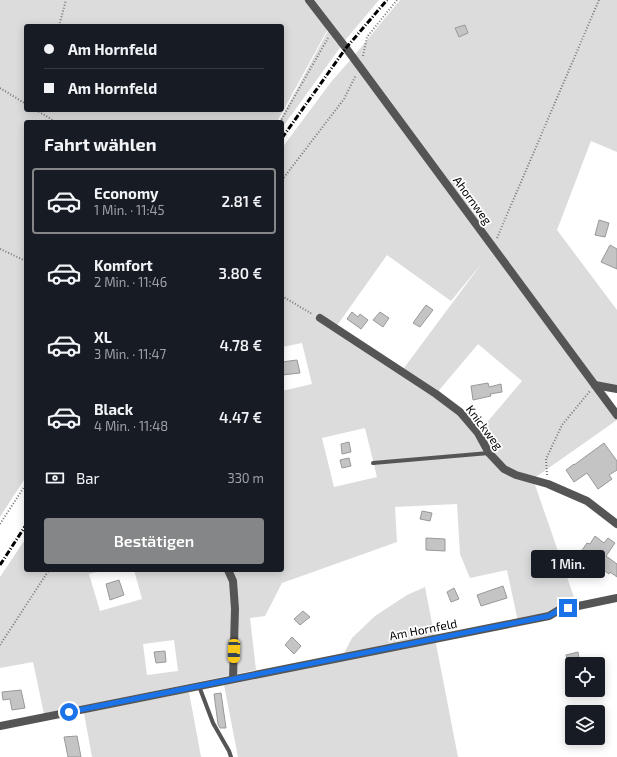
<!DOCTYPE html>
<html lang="de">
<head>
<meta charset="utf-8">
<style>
  :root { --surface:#171b24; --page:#242831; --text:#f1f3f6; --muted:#9ea1a6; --line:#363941; --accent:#858687 }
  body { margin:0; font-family:"Exo 2",sans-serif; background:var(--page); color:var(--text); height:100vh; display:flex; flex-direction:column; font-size:15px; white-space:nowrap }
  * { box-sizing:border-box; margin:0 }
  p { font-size:13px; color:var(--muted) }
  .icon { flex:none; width:22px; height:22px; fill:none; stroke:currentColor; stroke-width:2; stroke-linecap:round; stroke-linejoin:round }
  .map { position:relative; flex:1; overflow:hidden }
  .side { position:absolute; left:24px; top:120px; width:260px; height:452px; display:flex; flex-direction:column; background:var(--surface); border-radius:4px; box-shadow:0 2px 10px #0003 }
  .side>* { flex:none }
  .top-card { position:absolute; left:24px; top:24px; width:260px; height:88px; border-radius:4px; box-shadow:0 2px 10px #0003; display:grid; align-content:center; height:88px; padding:0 20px; background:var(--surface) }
  .controls { position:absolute; left:565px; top:657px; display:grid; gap:8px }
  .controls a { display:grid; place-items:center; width:40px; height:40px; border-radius:4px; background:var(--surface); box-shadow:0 2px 10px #0003; font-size:20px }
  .end { position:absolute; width:18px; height:18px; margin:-9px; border:5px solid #1a73e8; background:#fff; box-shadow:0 0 0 2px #fff }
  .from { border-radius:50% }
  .bubble { position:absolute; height:28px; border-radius:4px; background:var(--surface); box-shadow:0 2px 10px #0003; font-size:13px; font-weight:600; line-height:28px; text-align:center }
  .car { position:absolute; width:12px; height:24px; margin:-12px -6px; border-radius:5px; box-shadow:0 0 3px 1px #0007; background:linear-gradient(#f5c518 24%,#345 0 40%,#f5c518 0 76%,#345 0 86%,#f5c518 0) }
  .top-card b { display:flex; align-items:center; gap:14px; height:38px; font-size:15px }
  .top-card b+b { border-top:1px solid var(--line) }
  .top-card i { width:10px; height:10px; background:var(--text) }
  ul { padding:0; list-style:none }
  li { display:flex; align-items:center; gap:12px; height:66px; margin:0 8px 6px; padding:0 12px; border:2px solid transparent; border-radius:4px }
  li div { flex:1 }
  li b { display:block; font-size:15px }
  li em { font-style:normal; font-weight:600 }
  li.on { border-color:var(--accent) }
  li>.icon { width:36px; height:36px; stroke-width:1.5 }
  h2 { padding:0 20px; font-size:18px; line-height:48px }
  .pay { display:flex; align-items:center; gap:10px; height:44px; padding:0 20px; font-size:15px }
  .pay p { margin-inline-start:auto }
  .primary-button { display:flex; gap:8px; margin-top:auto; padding:8px 20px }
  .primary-button a { flex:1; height:46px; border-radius:4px; background:var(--accent); color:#fff; font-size:16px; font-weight:600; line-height:46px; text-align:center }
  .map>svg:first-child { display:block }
  .green { fill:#dcdcdc; fill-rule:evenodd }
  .building { fill:#c4c4c4; stroke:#999 }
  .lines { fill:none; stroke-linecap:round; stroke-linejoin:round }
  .path { stroke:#777; stroke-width:2; stroke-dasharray:1 2; stroke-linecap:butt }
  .lane { stroke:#555; stroke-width:4 }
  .street { stroke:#555; stroke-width:8 }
  .rail { stroke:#000; stroke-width:3; stroke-dasharray:6 2 1 2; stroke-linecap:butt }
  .route { stroke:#1a73e8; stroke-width:5 }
  .labels { text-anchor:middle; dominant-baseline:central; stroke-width:3.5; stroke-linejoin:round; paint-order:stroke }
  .street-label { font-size:12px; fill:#000; stroke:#fff }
</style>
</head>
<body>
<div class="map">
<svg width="617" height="757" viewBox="0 0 617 757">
  <rect width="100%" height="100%" fill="#fff"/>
  <!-- green -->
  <g class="green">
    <path d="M0 0H307L329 27 277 122H26V477L0 517ZM26 26H282V110H26Z"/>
    <polygon points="309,0 379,0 347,38 282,128 282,122 279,122 330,27"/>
    <path d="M400 0H617V152L591 141 557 230 617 310V389L596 385 617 415V420L533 479 577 606 518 622 507 570 470 578 460 554 457 504 395 507 397 542 282 583 265 616 250 618 256 670 44 714 33 662 0 668V577L26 538V570H104L89 574 100 611 142 599 134 570H282V391L312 384 302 343 282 347V148L331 82 353 57ZM387 255 451 301 482 263 401 372 336 327ZM478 344 522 381 478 433 436 394ZM365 428 377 477 334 487 322 438ZM174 640 178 671 147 675 143 644Z"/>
    <polygon points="425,587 458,757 238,757 224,685 342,657 352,638 375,616 407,595"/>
    <polygon points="189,692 201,757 92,757 84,713"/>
  </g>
  <!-- building -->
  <g class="building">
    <polygon points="465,25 468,33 459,37 455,28"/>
    <polygon points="599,220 609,223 605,237 595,235"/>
    <polygon points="610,245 617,249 617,269 601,262"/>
    <polygon points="426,305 433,310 420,327 413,323"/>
    <polygon points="352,312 358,317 360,314 368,320 361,329 347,319"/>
    <polygon points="380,312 389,318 383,327 373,320"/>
    <polygon points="297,360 300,373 282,375 282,362"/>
    <polygon points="488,383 489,387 501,384 502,392 490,394 491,396 473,400 471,386"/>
    <polygon points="349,442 351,452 342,454 341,444"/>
    <polygon points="604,443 617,461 617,470 609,475 612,479 598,489 587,473 574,482 566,470 574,464 574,465"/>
    <polygon points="349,458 351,466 342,468 340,460"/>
    <polygon points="422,511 432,513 430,521 420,519"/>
    <polygon points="595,536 604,543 608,538 615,543 606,556 617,564 617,577 610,572 609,574 599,567 597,568 588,562 590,560 580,553 587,543 590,544"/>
    <polygon points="426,538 445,539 445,551 426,550"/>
    <polygon points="119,580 124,595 110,600 106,584"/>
    <polygon points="503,586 507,598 481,606 477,595"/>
    <polygon points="454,588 459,599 451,602 447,592"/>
    <polygon points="303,611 310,617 300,625 294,619"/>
    <polygon points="292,637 301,646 294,654 285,645"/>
    <polygon points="165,651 166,662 156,663 154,652"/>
    <polygon points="578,652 580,664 568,664 566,655"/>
    <polygon points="21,690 25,708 12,710 10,699 3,700 2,692"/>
    <polygon points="221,693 226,728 220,728 218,724 214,694"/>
    <polygon points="77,736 81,757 68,757 64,737"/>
  </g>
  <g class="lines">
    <!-- path -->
    <g class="path">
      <polyline points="59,26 66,0"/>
      <polyline points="363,56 367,37 397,0"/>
      <polyline points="0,88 26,104"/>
      <polyline points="36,110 56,122"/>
      <polyline points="280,122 328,38"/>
      <polyline points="282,180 344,99 356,75"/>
      <polyline points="497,238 599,0"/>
      <polyline points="0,249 26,261"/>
      <polyline points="282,296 312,314"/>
      <polyline points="547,475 546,459 562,425 590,391"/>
      <polyline points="0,524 26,484"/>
      <polyline points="0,645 49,570"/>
    </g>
    <!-- lane -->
    <g class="lane">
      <polyline points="373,463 489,453"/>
      <polyline points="199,686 213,723 229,751 231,757"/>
    </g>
    <!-- street -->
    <g class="street">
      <polyline points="309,0 346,48 617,415"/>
      <polyline points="320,318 436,394 460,412 478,433 489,453 504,469 516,475 548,484 587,501 617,524"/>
      <polyline points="595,385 617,389"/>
      <polyline points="228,570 233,581 235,609 233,679"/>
      <polyline points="0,726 549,616 559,610 617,598"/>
    </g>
    <!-- rail -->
    <g class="rail">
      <polyline points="282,138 346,48 387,0"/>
      <polyline points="0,565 26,525"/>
    </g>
  </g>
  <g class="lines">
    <!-- route -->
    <polyline class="route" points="69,712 549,616 559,610 568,608"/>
  </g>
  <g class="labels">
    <!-- street labels -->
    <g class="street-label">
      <text transform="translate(473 200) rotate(54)">Ahornweg</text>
      <text transform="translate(485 427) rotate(53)">Knickweg</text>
      <text transform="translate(423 629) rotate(-11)">Am Hornfeld</text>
    </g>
  </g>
</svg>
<div class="controls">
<a><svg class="icon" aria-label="locate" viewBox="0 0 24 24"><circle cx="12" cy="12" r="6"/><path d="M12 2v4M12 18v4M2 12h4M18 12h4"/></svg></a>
<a><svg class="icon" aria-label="layers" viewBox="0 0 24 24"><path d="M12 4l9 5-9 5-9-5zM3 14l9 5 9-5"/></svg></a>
</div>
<i class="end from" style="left:69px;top:712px"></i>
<i class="end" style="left:568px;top:608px"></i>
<div class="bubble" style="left:531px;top:550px;width:74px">1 Min.</div>
<i class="car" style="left:234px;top:651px;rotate:182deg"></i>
<div class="top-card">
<b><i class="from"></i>Am Hornfeld</b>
<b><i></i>Am Hornfeld</b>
</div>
<section class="side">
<h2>Fahrt wählen</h2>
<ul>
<li class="on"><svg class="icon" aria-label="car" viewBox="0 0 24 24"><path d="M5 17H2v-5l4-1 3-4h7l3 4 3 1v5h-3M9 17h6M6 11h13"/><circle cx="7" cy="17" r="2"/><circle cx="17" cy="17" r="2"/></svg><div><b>Economy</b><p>1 Min. · 11:45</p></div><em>2.81 €</em></li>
<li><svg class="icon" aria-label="car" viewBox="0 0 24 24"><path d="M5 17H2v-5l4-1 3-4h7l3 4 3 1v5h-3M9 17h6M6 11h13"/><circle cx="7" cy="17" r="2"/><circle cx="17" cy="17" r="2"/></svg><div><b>Komfort</b><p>2 Min. · 11:46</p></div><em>3.80 €</em></li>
<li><svg class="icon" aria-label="car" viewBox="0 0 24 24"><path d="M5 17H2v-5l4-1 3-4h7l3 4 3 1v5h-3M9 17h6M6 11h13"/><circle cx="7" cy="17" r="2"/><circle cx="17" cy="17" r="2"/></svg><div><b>XL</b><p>3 Min. · 11:47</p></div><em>4.78 €</em></li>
<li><svg class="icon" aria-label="car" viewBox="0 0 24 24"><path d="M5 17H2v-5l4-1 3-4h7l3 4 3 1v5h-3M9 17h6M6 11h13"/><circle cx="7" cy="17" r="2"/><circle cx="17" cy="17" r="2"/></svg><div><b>Black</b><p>4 Min. · 11:48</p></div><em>4.47 €</em></li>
</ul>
<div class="pay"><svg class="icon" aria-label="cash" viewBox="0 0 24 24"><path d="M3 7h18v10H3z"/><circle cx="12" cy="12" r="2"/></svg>Bar<p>330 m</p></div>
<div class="primary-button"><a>Bestätigen</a></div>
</section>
</div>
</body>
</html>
